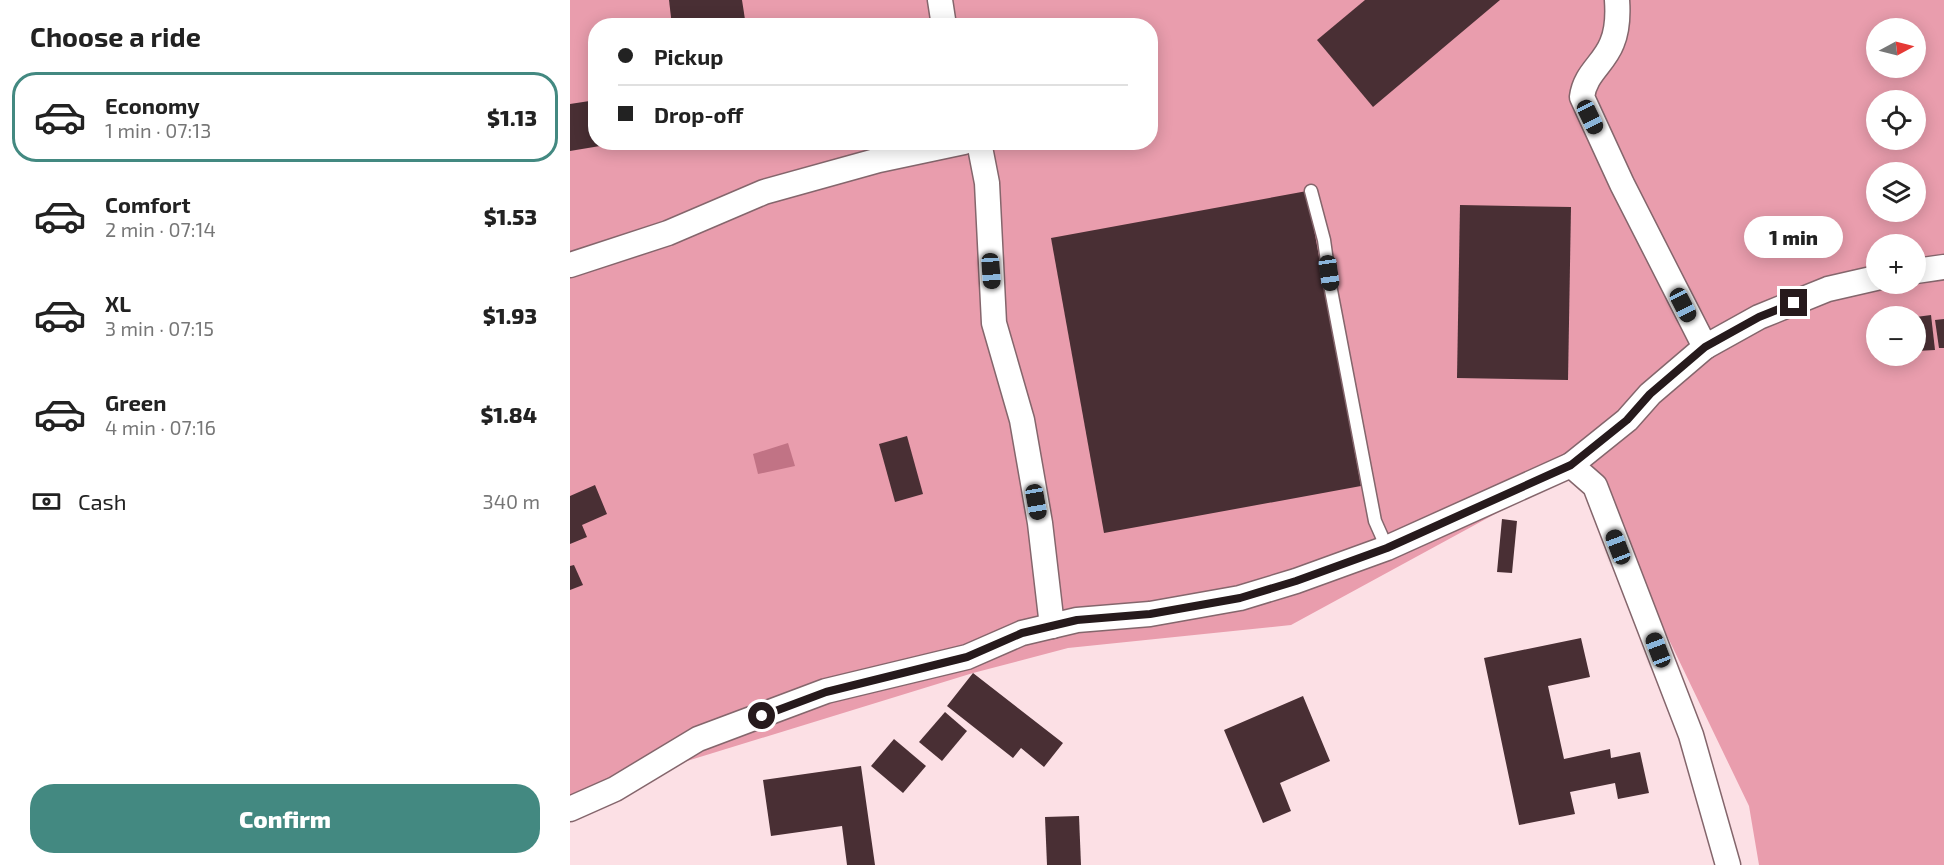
<!DOCTYPE html>
<html lang="en">
<head>
<meta charset="utf-8">
<style>
  :root { --surface:#fff; --page:#f2f2f2; --text:#222; --muted:#767676; --line:#e0e0e0; --accent:#438981 }
  body { margin:0; font-family:"Exo 2",sans-serif; background:var(--page); color:var(--text); height:100vh; display:flex; flex-direction:column; font-size:22px; white-space:nowrap }
  * { box-sizing:border-box; margin:0 }
  p { font-size:20px; color:var(--muted) }
  .icon { flex:none; width:33px; height:33px; fill:none; stroke:currentColor; stroke-width:2; stroke-linecap:round; stroke-linejoin:round }
  .map { position:relative; flex:1; overflow:hidden }
  .side { display:flex; flex-direction:column; background:var(--surface); width:570px }
  .side>* { flex:none }
  .banner { position:absolute; left:18px; top:18px; width:570px; height:132px; border-radius:24px; box-shadow:0 3px 15px #0003; display:grid; align-content:center; height:132px; padding:0 30px; background:var(--surface) }
  .needle { width:39px; rotate:83deg }
  .fabs { position:absolute; left:1296px; top:18px; display:grid; gap:12px }
  .fabs a { display:grid; place-items:center; width:60px; height:60px; border-radius:50%; background:var(--surface); box-shadow:0 3px 15px #0003; font-size:30px }
  .end { position:absolute; width:27px; height:27px; margin:-14px; border:8px solid #261a1c; background:#fff; box-shadow:0 0 0 3px #fff }
  .from { border-radius:50% }
  .bubble { position:absolute; height:42px; border-radius:21px; background:var(--surface); box-shadow:0 3px 15px #0003; font-size:20px; font-weight:800; line-height:42px; text-align:center }
  .car { position:absolute; width:18px; height:36px; margin:-18px -9px; border-radius:8px; box-shadow:0 0 4px 2px #0007; background:linear-gradient(#222 24%,#8ab4d8 0 40%,#222 0 76%,#8ab4d8 0 86%,#222 0) }
  .banner b { display:flex; align-items:center; gap:21px; height:57px; font-size:22px }
  .banner b+b { border-top:2px solid var(--line) }
  .banner i { width:15px; height:15px; background:var(--text) }
  ul { padding:0; list-style:none }
  li { display:flex; align-items:center; gap:18px; height:90px; margin:0 12px 9px; padding:0 18px; border:3px solid transparent; border-radius:24px }
  li div { flex:1 }
  li b { display:block; font-size:22px }
  li em { font-style:normal; font-weight:800 }
  li.current { border-color:var(--accent) }
  li>.icon { width:54px; height:54px; stroke-width:1.5 }
  h2 { padding:0 30px; font-size:27px; line-height:72px }
  .pay { display:flex; align-items:center; gap:15px; height:66px; padding:0 30px; font-size:22px }
  .pay p { margin-inline-start:auto }
  .action { display:flex; gap:12px; margin-top:auto; padding:12px 30px }
  .action a { flex:1; height:69px; border-radius:24px; background:var(--accent); color:#fff; font-size:24px; font-weight:800; line-height:69px; text-align:center }
  main { display:flex; flex:1; min-height:0 }
  .map>svg:first-child { display:block }
  .green { fill:#e99dad; fill-rule:evenodd }
  .water { fill:#c17385 }
  .building { fill:#492f34 }
  .lines { fill:none; stroke-linecap:round; stroke-linejoin:round }
  .lane-casing { stroke:#84666c; stroke-width:15 }
  .street-casing { stroke:#84666c; stroke-width:27 }
  .lane { stroke:#fff; stroke-width:12 }
  .street { stroke:#fff; stroke-width:24 }
  .route { stroke:#261a1c; stroke-width:8 }
</style>
</head>
<body>
<main>
<section class="side">
<h2>Choose a ride</h2>
<ul>
<li class="current"><svg class="icon" aria-label="car" viewBox="0 0 24 24"><path d="M5 17H2v-5l4-1 3-4h7l3 4 3 1v5h-3M9 17h6M6 11h13"/><circle cx="7" cy="17" r="2"/><circle cx="17" cy="17" r="2"/></svg><div><b>Economy</b><p>1 min · 07:13</p></div><em>$1.13</em></li>
<li><svg class="icon" aria-label="car" viewBox="0 0 24 24"><path d="M5 17H2v-5l4-1 3-4h7l3 4 3 1v5h-3M9 17h6M6 11h13"/><circle cx="7" cy="17" r="2"/><circle cx="17" cy="17" r="2"/></svg><div><b>Comfort</b><p>2 min · 07:14</p></div><em>$1.53</em></li>
<li><svg class="icon" aria-label="car" viewBox="0 0 24 24"><path d="M5 17H2v-5l4-1 3-4h7l3 4 3 1v5h-3M9 17h6M6 11h13"/><circle cx="7" cy="17" r="2"/><circle cx="17" cy="17" r="2"/></svg><div><b>XL</b><p>3 min · 07:15</p></div><em>$1.93</em></li>
<li><svg class="icon" aria-label="car" viewBox="0 0 24 24"><path d="M5 17H2v-5l4-1 3-4h7l3 4 3 1v5h-3M9 17h6M6 11h13"/><circle cx="7" cy="17" r="2"/><circle cx="17" cy="17" r="2"/></svg><div><b>Green</b><p>4 min · 07:16</p></div><em>$1.84</em></li>
</ul>
<div class="pay"><svg class="icon" aria-label="cash" viewBox="0 0 24 24"><path d="M3 7h18v10H3z"/><circle cx="12" cy="12" r="2"/></svg>Cash<p>340 m</p></div>
<div class="action"><a>Confirm</a></div>
</section>
<div class="map">
<svg width="1374" height="865" viewBox="0 0 1374 865">
  <rect width="100%" height="100%" fill="#fce0e5"/>
  <!-- green -->
  <path class="green" d="M0 0H1374V865H1189L1179 806 1015 465 721 625 498 648 403 673 0 797ZM26 26H580V142H26ZM1306 28H1346V68H1306ZM1306 100H1346V140H1306ZM1306 172H1346V212H1306ZM1306 244H1346V284H1306ZM1306 316H1346V356H1306Z"/>
  <!-- water -->
  <polygon class="water" points="218,443 225,466 188,474 183,454"/>
  <!-- building -->
  <g class="building">
    <polygon points="99,0 172,0 176,26 102,26"/>
    <polygon points="795,0 930,0 803,107 747,40"/>
    <polygon points="26,100 26,142 42,144 0,151 0,104"/>
    <polygon points="737,191 791,486 534,533 481,238"/>
    <polygon points="890,205 1001,207 998,380 887,378"/>
    <polygon points="1361,315 1365,350 1346,351 1346,317"/>
    <polygon points="1374,319 1374,348 1369,348 1365,320"/>
    <polygon points="337,436 353,494 325,502 309,444"/>
    <polygon points="25,485 37,514 12,525 17,537 0,544 0,496"/>
    <polygon points="932,519 947,521 942,573 927,572"/>
    <polygon points="4,565 13,585 0,590 0,566"/>
    <polygon points="1011,638 1020,677 978,686 994,759 1040,749 1041,758 1070,752 1079,793 1048,799 1045,783 1000,792 1005,814 949,825 914,658"/>
    <polygon points="403,673 493,743 474,767 451,748 443,758 377,706"/>
    <polygon points="733,696 760,761 710,783 721,811 693,823 654,730"/>
    <polygon points="375,712 397,731 372,761 349,742"/>
    <polygon points="324,739 356,766 333,793 301,766"/>
    <polygon points="291,766 305,865 277,865 272,826 201,836 193,780"/>
    <polygon points="509,816 511,865 477,865 475,817"/>
  </g>
  <g class="lines">
    <defs>
      <polyline id="lane" points="741,191 754,240 761,290 805,521 817,548"/>
      <g id="street">
        <polyline points="370,0 374,26"/>
        <path d="M1047 0C1048 14 1048 29 1042 43 1034 64 1015 73 1012 97L1052 184 1135 347"/>
        <polyline points="409,142 417,183 424,323 452,420 470,523 482,626"/>
        <polyline points="0,265 98,233 194,192 309,160 394,142"/>
        <polyline points="1346,271 1374,267"/>
        <polyline points="1001,465 1025,486 1121,735 1158,865"/>
        <polyline points="0,809 45,789 128,739 256,691 397,657 452,633 507,620 580,614 670,598 726,581 817,548 1001,465 1057,420 1080,394 1135,347 1189,317 1258,289 1306,278"/>
      </g>
    </defs>
    <!-- lane casing -->
    <use href="#lane" class="lane-casing"/>
    <!-- street casing -->
    <use href="#street" class="street-casing"/>
    <!-- lane -->
    <use href="#lane" class="lane"/>
    <!-- street -->
    <use href="#street" class="street"/>
  </g>
  <g class="lines">
    <!-- route -->
    <polyline class="route" points="192,716 256,692 397,657 452,633 507,620 580,614 670,598 726,581 817,548 1001,465 1057,420 1080,394 1135,347 1189,317 1224,303"/>
  </g>
</svg>
<div class="fabs">
<a><svg class="needle" viewBox="-14 -14 28 28"><path d="M0-13l5 13h-10z" fill="#e53935"/><path d="M0 13l5-13h-10z" fill="#767676"/></svg></a>
<a><svg class="icon" aria-label="locate" viewBox="0 0 24 24"><circle cx="12" cy="12" r="6"/><path d="M12 2v4M12 18v4M2 12h4M18 12h4"/></svg></a>
<a><svg class="icon" aria-label="layers" viewBox="0 0 24 24"><path d="M12 4l9 5-9 5-9-5zM3 14l9 5 9-5"/></svg></a>
<a>+</a>
<a>−</a>
</div>
<i class="end from" style="left:192px;top:716px"></i>
<i class="end" style="left:1224px;top:303px"></i>
<div class="bubble" style="left:1174px;top:216px;width:99px">1 min</div>
<i class="car" style="left:1020px;top:117px;rotate:154deg"></i>
<i class="car" style="left:421px;top:271px;rotate:176deg"></i>
<i class="car" style="left:759px;top:273px;rotate:172deg"></i>
<i class="car" style="left:1113px;top:305px;rotate:153deg"></i>
<i class="car" style="left:466px;top:502px;rotate:170deg"></i>
<i class="car" style="left:1048px;top:547px;rotate:339deg"></i>
<i class="car" style="left:1088px;top:650px;rotate:339deg"></i>
<div class="banner">
<b><i class="from"></i>Pickup</b>
<b><i></i>Drop-off</b>
</div>
</div>
</main>
</body>
</html>
